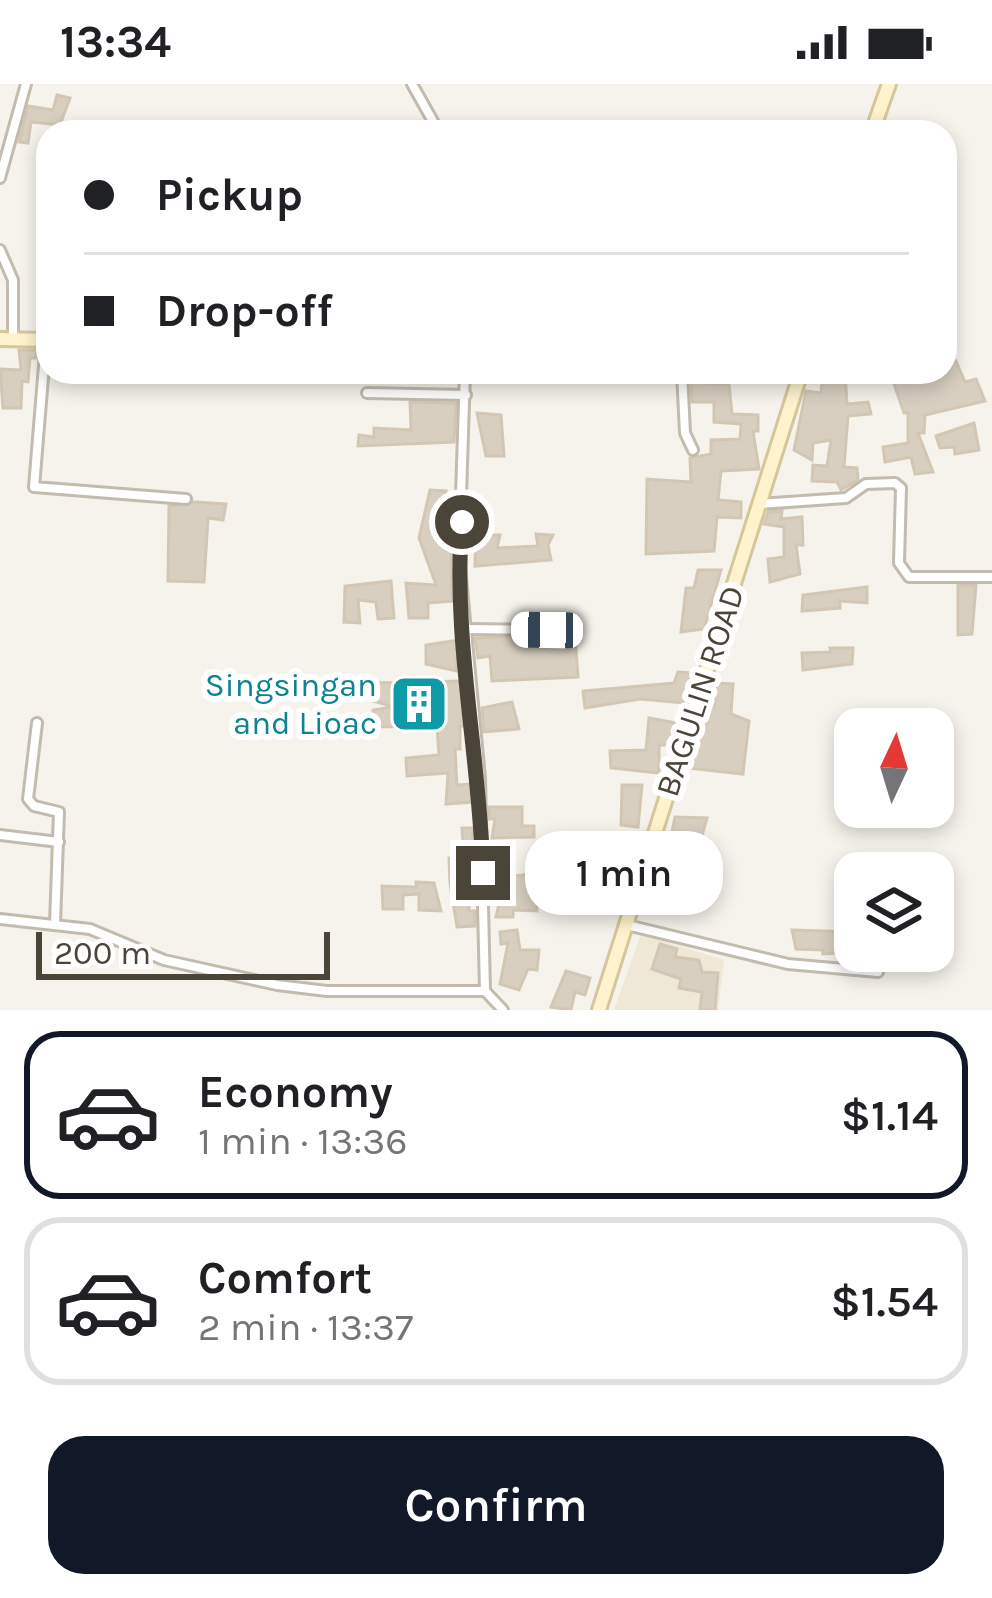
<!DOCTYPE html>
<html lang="en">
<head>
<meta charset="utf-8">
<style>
  :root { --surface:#fff; --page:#f6f6f6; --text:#202124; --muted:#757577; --line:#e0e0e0; --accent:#111827 }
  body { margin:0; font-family:Karla,sans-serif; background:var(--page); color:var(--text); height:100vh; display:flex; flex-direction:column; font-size:45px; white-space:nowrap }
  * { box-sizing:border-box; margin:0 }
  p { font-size:39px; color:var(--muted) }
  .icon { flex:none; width:66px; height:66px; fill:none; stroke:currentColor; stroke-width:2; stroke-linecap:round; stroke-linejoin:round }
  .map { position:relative; height:926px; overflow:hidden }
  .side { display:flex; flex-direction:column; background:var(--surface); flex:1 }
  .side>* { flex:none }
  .top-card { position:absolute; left:36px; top:36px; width:921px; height:264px; border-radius:36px; box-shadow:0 6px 18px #0003; display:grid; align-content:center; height:264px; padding:0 48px; background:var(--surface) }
  .needle { width:78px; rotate:4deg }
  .fabs { position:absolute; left:834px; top:624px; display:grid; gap:24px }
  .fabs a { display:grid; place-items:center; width:120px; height:120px; border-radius:24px; background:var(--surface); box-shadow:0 6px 18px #0003; font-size:60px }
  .scale { position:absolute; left:36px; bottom:30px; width:294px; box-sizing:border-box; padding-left:12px; border:6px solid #4b4439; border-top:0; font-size:33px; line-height:42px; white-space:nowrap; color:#4b4439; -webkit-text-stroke:9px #fff; paint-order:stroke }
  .end { position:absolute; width:54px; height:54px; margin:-27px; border:15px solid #4b4439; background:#fff; box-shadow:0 0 0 6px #fff }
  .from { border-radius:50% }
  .bubble { position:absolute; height:84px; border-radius:36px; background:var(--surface); box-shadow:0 6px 18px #0003; font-size:39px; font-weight:600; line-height:84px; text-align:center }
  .car { position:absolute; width:36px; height:72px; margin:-36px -18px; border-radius:15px; box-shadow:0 0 9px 3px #0007; background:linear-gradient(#fff 24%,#345 0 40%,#fff 0 76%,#345 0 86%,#fff 0) }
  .top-card b { display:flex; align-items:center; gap:42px; height:114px; font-size:45px }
  .top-card b+b { border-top:3px solid var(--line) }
  .top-card i { width:30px; height:30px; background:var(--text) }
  ul { padding:21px 0 0; list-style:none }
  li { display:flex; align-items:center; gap:36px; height:168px; margin:0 24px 18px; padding:0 24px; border:6px solid var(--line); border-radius:36px }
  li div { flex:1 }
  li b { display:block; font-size:45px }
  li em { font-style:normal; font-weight:600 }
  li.current { border-color:var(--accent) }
  li>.icon { width:108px; height:108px; stroke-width:1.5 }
  .primary-button { display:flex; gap:24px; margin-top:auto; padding:24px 48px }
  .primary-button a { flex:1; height:138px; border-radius:36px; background:var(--accent); color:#fff; font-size:48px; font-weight:600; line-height:138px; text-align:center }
  .status { display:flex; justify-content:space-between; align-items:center; height:84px; padding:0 60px; background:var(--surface); direction:ltr }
  .status svg { height:33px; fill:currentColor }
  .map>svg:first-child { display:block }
  .education { fill:#efe8d6 }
  .building { fill:#d8cfc1; stroke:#d3c7b4; stroke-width:3 }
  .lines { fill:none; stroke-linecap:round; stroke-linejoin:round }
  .street-casing { stroke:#c2bbae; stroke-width:14 }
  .secondary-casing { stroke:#d6c79b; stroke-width:18 }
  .street { stroke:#fff; stroke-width:8 }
  .secondary { stroke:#fff3cd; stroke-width:12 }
  .route { stroke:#4b4439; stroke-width:15 }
  .labels { text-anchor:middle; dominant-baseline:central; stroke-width:12; stroke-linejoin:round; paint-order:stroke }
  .culture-label { font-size:33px; fill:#0d838f; stroke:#fff; text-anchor:end }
  .street-label { font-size:33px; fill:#4b4439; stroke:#fff }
</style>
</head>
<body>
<div class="status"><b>13:34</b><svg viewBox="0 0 49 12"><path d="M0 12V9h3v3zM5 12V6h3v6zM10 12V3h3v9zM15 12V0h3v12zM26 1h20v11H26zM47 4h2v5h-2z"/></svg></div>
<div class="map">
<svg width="992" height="926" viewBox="0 0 992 926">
  <rect width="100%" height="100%" fill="#f6f3ec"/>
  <!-- education -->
  <polygon class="education" points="641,850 724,876 718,926 614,926"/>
  <!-- building -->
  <g class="building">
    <polygon points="57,11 70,14 60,41 31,38 28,59 19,58 28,22 53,26"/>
    <polygon points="19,266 37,266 36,274 30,274 28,298 22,297 21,324 3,324 0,285 21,286"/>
    <polygon points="956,277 965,298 976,295 985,317 925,331 924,349 918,349 933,388 915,390 911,373 885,378 883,363 908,359 908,329 904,329 892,294 908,288 945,288 945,279"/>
    <polygon points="823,288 845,288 847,320 868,318 871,330 848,332 844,383 857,384 858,396 841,406 837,398 812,397 813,381 827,382 831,356 813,359 812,376 794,366 806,307 821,309"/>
    <polygon points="691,298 729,301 732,330 758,331 758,347 753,347 759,385 721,387 718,416 741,418 741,434 717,433 714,467 646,470 647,395 691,398 690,374 711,370 711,356 740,355 741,340 714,338 714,318 692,318"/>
    <polygon points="410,318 456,319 454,358 358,362 359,351 374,353 374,344 411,346"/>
    <polygon points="477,329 501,331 504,372 486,372"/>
    <polygon points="974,339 979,366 955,370 954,363 940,364 936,352"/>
    <polygon points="430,406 446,407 443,427 450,428 452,517 428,519 428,534 409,534 406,499 436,501 419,454"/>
    <polygon points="194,418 226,420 223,436 208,434 204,498 168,497 169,422"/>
    <polygon points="782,427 781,435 802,433 803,461 796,461 800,490 770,498 768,475 784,473 784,443 764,440 768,428"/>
    <polygon points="536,450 553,451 548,461 551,476 475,482 476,451 500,451 497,464 538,462"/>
    <polygon points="698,486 721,486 704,545 681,548 686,504 694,504"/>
    <polygon points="391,497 394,534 378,535 376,518 358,516 360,539 344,538 345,502"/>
    <polygon points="958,501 976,501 972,550 958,551"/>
    <polygon points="867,503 867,519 840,517 840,524 802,527 803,511"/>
    <polygon points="553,551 575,551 578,593 492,597 490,572 478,574 475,554"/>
    <polygon points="459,556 456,587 426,580 426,561"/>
    <polygon points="830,564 853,564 852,580 803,586 802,569 831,568"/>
    <polygon points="678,588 693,589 684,619 640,615 585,624 583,607 674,599"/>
    <polygon points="462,597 467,642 460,642 460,665 455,665 457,701 470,700 472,718 446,720 448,689 407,692 406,674 439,671 437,642 373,643 373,626 393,623 373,617 373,599"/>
    <polygon points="716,599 733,600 731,630 749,637 743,690 688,684 710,622 714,623"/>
    <polygon points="512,618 519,645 484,648 482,624"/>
    <polygon points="649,634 676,639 669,661 659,661 659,689 611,684 610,667 646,666"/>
    <polygon points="622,701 642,701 638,743 621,741"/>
    <polygon points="489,723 522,723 522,742 534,742 534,753 492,754 495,735 489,735"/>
    <polygon points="675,733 707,734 697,770 674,767 680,748 672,748"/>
    <polygon points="462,744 473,744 469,827 475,827 475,842 457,843 450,799 449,774 464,772"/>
    <polygon points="551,775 566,776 572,806 536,806 537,827 513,826 513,833 496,833 505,793 550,788"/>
    <polygon points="416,798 434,799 441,827 419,826 419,810 403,811 403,825 383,825 382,802 416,803"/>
    <polygon points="517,846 520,866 539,866 537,886 528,885 519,906 500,900 508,859 501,860 500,848"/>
    <polygon points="792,846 853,848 855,868 823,870 823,866 796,865"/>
    <polygon points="660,860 677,865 675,873 699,876 702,888 718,889 715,926 700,926 702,908 679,904 681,895 652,885"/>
    <polygon points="566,887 590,894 585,911 575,908 571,926 551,923"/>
  </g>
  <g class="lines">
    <defs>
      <g id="street">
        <polyline points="412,0 439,48"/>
        <polyline points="0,94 26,0"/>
        <polyline points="0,166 13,196 13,255"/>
        <polyline points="46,257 34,403 186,415"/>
        <polyline points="465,288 459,473 480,694 485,907 503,926"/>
        <polyline points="682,288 685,349 693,366"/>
        <polyline points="367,309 466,311"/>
        <polyline points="760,420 846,414 866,400 895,399 901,404 899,479 909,493 992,493"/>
        <polyline points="464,545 547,546"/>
        <polyline points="37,639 28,715 34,722 59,728 55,840"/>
        <polyline points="0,751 59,758"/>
        <polyline points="0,835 90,845 164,876 277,901 327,907 485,907"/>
        <polyline points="627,841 788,880 878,888"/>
      </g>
      <g id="secondary">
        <polyline points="872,48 889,0"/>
        <polyline points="0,255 48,256"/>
        <polyline points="599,926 801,288"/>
      </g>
    </defs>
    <!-- street casing -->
    <use href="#street" class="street-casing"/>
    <!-- secondary casing -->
    <use href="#secondary" class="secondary-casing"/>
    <!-- street -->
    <use href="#street" class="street"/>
    <!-- secondary -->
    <use href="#secondary" class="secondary"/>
  </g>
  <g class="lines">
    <!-- route -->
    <path class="route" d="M462 438C452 554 480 672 483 789"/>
  </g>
  <!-- icons -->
  <defs>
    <symbol id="building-square" viewBox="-11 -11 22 22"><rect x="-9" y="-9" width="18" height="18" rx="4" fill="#0f9aa8" stroke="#fff"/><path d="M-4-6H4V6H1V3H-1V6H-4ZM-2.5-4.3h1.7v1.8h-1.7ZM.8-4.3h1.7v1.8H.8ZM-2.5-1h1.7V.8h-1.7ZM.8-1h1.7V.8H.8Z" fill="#fff"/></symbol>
  </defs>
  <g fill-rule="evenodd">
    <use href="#building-square" x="386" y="587" width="66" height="66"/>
  </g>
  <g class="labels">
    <!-- culture labels -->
    <g class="culture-label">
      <text x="377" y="601">Singsingan<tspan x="377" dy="38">and Lioac</tspan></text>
    </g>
    <!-- street labels -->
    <g class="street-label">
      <text transform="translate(700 607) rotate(-72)">BAGULIN ROAD</text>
    </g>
  </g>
</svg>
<div class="fabs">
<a><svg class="needle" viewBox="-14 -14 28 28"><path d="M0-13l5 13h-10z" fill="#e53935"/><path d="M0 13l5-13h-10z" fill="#757577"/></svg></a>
<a><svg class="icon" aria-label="layers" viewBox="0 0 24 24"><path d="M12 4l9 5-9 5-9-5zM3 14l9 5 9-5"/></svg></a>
</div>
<div class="scale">200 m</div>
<i class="end from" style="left:462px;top:438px"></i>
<i class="end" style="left:483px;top:789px"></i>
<div class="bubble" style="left:525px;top:747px;width:198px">1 min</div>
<i class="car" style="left:547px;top:546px;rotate:271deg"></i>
<div class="top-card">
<b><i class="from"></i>Pickup</b>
<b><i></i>Drop-off</b>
</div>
</div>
<section class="side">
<ul>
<li class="current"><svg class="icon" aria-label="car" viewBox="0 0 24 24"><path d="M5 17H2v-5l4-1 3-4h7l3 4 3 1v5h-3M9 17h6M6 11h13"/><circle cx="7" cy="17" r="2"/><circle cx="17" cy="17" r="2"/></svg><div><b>Economy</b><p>1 min · 13:36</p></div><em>$1.14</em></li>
<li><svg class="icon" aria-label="car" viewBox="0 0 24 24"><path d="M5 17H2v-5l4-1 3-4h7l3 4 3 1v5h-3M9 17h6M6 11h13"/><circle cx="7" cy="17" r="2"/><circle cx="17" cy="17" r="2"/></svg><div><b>Comfort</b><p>2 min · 13:37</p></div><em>$1.54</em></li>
</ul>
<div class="primary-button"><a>Confirm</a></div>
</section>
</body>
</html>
